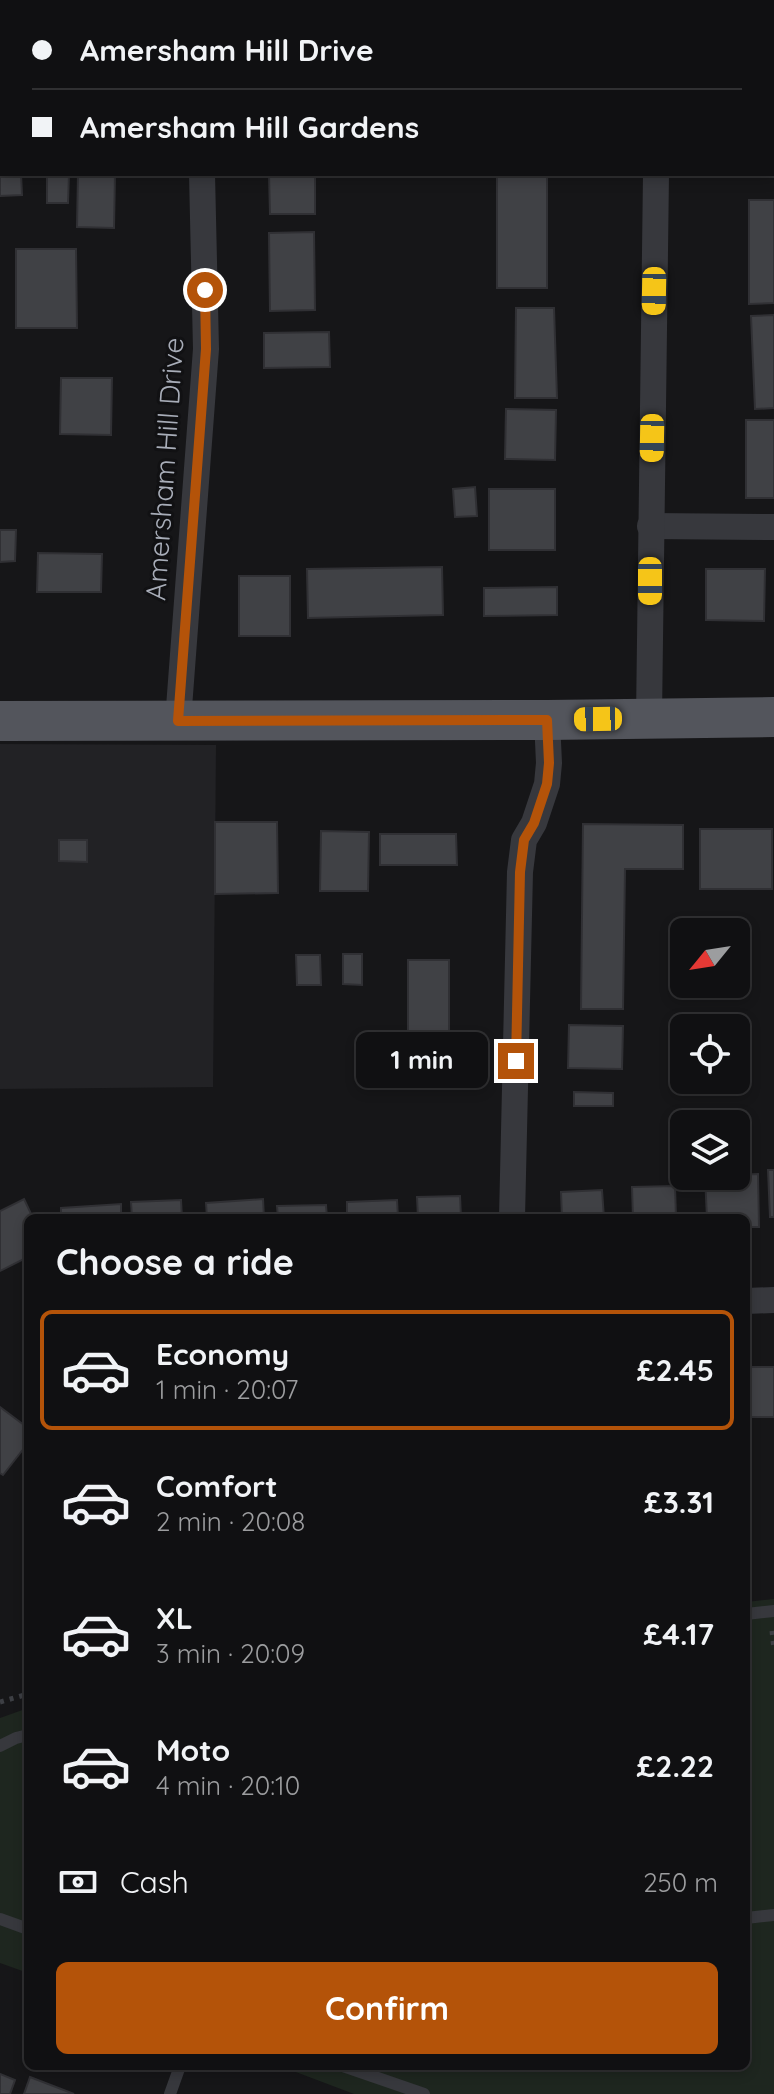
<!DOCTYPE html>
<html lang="en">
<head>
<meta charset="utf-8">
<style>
  :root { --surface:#101012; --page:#1e1e20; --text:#f1f3f6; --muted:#9c9d9f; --line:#303032; --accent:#b45309 }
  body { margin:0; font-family:Quicksand,sans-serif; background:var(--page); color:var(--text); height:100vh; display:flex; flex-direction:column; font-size:30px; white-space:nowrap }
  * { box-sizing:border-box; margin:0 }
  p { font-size:26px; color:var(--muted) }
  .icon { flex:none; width:44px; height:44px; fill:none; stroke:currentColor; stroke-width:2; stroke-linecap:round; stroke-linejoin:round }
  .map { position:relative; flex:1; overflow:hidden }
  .panel { position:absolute; left:24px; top:1214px; width:726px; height:856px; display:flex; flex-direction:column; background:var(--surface); border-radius:12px; box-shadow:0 4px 12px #0003,0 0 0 2px var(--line) }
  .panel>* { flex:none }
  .guide { position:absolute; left:0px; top:0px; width:774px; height:176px; box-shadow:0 4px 12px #0003,0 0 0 2px var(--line); display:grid; align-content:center; height:176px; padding:0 32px; background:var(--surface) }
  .needle { width:52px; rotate:240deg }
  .buttons { position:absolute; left:670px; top:918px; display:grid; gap:16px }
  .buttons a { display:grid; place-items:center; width:80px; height:80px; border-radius:12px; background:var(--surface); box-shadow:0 4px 12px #0003,0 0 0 2px var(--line); font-size:40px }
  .end { position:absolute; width:36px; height:36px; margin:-18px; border:10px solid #b45309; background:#fff; box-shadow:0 0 0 4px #fff }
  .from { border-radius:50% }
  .bubble { position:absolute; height:56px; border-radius:12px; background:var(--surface); box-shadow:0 4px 12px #0003,0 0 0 2px var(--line); font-size:26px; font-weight:800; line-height:56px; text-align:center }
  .car { position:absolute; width:24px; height:48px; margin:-24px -12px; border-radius:10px; box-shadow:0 0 6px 2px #0007; background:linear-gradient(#f5c518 24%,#345 0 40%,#f5c518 0 76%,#345 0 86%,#f5c518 0) }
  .guide b { display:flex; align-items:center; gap:28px; height:76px; font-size:30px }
  .guide b+b { border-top:2px solid var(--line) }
  .guide i { width:20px; height:20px; background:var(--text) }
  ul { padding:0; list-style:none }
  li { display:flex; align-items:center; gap:24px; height:120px; margin:0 16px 12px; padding:0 16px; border:4px solid transparent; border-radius:12px }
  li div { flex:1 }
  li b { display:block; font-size:30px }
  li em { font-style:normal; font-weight:800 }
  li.selected { border-color:var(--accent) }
  li>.icon { width:72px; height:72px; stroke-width:1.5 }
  h2 { padding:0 32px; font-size:36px; line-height:96px }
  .pay { display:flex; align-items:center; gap:20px; height:88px; padding:0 32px; font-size:30px }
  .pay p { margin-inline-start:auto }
  .button { display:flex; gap:16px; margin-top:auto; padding:16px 32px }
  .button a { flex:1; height:92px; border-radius:12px; background:var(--accent); color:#fff; font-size:32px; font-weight:800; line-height:92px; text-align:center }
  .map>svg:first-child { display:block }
  .built { fill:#222225 }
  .green { fill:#1e261f }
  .building { fill:#404145; stroke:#303034; stroke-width:2 }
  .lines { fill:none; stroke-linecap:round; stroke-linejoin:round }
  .path { stroke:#3d3f44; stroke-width:5; stroke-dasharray:4 6; stroke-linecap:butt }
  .service { stroke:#37383d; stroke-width:12 }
  .minor { stroke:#37383d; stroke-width:26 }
  .primary { stroke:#53555c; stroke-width:40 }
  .route { stroke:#b45309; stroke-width:10 }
  .labels { text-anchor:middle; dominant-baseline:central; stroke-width:6; stroke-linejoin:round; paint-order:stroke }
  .street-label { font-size:28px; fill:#a8adb8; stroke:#111113 }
</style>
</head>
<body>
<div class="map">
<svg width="774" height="2094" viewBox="0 0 774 2094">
  <rect width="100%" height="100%" fill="#161618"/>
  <!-- built -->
  <polygon class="built" points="0,744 216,745 213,1087 0,1089"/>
  <!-- green -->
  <g class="green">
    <polygon points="774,1599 774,2094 354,2094 280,2066 746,2066 746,1602"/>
    <polygon points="28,1708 28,1973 0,1963 0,1718"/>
  </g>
  <!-- building -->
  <g class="building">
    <polygon points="0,0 67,0 68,2 2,2 2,34 0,34"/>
    <rect x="772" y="78" width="2" height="82"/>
    <polygon points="0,154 2,154 2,174 21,174 22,195 0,196"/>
    <polygon points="47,174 69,174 68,203 47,203"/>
    <polygon points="78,174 115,174 114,228 77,227"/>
    <polygon points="269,174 315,174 315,214 270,214"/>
    <rect x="497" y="174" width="50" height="114"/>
    <polygon points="749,200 774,200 774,303 749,304"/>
    <polygon points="314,232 315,310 270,311 269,233"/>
    <polygon points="16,249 76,249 77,328 16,328"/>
    <polygon points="516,308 554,308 557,398 515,398"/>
    <polygon points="774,315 774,408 755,409 751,316"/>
    <polygon points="329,332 330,367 264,368 264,333"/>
    <polygon points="61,378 112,378 111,435 60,434"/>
    <polygon points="506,409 556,410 555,460 505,459"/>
    <rect x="746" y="420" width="28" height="78"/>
    <polygon points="475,487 477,516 455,517 453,489"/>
    <rect x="489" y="489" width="66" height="61"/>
    <polygon points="0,530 16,530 15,561 0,562"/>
    <polygon points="38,553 102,554 101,592 37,592"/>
    <polygon points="442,567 443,615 308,618 307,569"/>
    <polygon points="706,569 765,569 764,621 706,620"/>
    <rect x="239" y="576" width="51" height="60"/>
    <polygon points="557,587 557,615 484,616 484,588"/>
    <polygon points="215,822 277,822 278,893 215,894"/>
    <polygon points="583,824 683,825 683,869 625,869 623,1009 581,1009"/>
    <rect x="700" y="829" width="72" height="60"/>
    <polygon points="321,831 369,832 368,891 320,891"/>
    <polygon points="380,834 456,834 457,865 380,865"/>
    <polygon points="59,840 87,840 87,862 59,861"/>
    <polygon points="343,954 362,954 362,985 343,984"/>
    <polygon points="296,955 320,955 321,985 297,985"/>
    <rect x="408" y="960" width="41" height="86"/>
    <polygon points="569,1025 623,1026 622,1069 568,1068"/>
    <polygon points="574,1092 613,1093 613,1106 574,1106"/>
    <polygon points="768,1170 774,1170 774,1217 770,1217"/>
    <polygon points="758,1174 759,1227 746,1227 746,1218 707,1218 705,1176"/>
    <polygon points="675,1186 676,1218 633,1218 632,1187"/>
    <polygon points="602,1190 604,1218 562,1218 561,1192"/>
    <polygon points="460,1196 461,1218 418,1218 417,1197"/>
    <polygon points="24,1199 33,1218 28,1218 28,1257 0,1271 0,1211"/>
    <polygon points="263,1199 264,1218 207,1218 206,1203"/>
    <polygon points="181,1200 182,1218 132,1218 131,1202"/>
    <polygon points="397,1200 398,1218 347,1218 347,1202"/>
    <polygon points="121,1204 121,1218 61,1218 61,1208"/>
    <polygon points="326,1205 327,1218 278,1218 277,1206"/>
    <rect x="746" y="1367" width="28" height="50"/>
    <polygon points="0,1407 28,1428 28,1443 3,1475 0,1473"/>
    <polygon points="0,2074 15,2080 10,2094 0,2094"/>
    <polygon points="30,2077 74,2094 24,2094"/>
  </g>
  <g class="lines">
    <!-- path -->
    <g class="path">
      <polyline points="772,1631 774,1650"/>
      <polyline points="0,1702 28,1694"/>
    </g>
    <!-- service -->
    <g class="service">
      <polyline points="746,1614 774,1611"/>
      <polyline points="0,1746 16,1738 28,1735"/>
      <polyline points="746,1918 774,1915"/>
      <polyline points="0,1919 28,1929"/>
      <polyline points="343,2066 424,2094"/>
      <polyline points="170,2094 180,2066"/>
    </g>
    <!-- minor -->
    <g class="minor">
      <polyline points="198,0 198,2"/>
      <polyline points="659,2 659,0"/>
      <polyline points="0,107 2,106"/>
      <polyline points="650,526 774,527"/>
      <polyline points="649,718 656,174"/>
      <polyline points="178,721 206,349 202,174"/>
      <polyline points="512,1218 520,872 524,840 534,823 547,784 549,763 547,720"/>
      <polyline points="746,1301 774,1300"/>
    </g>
    <!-- primary -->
    <polyline class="primary" points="0,721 547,720 774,717"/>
  </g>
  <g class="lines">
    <!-- route -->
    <polyline class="route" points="205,290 206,349 178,721 547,720 549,763 547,784 534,823 524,840 520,872 516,1061"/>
  </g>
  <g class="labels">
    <!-- street labels -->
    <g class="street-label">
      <text transform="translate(164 469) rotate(-86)">Amersham Hill Drive</text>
    </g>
  </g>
</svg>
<div class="buttons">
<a><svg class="needle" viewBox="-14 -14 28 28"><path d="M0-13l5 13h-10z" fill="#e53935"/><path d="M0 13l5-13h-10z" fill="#9c9d9f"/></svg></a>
<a><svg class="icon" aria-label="locate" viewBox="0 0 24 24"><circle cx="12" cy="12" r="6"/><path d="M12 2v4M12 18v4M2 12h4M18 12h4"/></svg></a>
<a><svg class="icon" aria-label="layers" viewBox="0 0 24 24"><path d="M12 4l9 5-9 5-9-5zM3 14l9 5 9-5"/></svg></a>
</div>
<i class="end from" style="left:205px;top:290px"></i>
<i class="end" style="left:516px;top:1061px"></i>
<div class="bubble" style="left:356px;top:1032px;width:132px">1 min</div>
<i class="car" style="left:654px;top:291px;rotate:181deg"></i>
<i class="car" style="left:652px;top:438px;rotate:181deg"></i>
<i class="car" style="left:650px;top:581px;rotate:180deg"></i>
<i class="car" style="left:598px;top:719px;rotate:269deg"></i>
<div class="guide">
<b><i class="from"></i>Amersham Hill Drive</b>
<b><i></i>Amersham Hill Gardens</b>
</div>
<section class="panel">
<h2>Choose a ride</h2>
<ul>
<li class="selected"><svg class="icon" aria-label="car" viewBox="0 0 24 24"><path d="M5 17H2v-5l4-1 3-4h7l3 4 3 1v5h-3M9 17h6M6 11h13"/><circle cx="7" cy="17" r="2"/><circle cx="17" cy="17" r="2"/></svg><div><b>Economy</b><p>1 min · 20:07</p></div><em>£2.45</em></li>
<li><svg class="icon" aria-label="car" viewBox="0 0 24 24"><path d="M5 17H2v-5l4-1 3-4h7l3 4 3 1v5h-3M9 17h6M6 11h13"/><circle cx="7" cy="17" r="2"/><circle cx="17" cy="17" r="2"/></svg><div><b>Comfort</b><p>2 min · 20:08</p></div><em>£3.31</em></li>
<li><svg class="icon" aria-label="car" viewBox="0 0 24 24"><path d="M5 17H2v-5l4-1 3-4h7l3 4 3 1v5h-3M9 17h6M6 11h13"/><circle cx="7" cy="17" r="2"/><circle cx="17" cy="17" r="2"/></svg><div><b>XL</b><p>3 min · 20:09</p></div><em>£4.17</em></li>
<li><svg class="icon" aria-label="car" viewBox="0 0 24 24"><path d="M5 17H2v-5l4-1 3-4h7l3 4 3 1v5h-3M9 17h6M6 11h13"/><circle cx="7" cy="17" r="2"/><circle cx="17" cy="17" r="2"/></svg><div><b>Moto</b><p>4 min · 20:10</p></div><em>£2.22</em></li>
</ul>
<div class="pay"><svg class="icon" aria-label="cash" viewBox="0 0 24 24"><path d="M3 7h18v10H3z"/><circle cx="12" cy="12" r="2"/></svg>Cash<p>250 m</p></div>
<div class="button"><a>Confirm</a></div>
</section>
</div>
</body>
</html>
